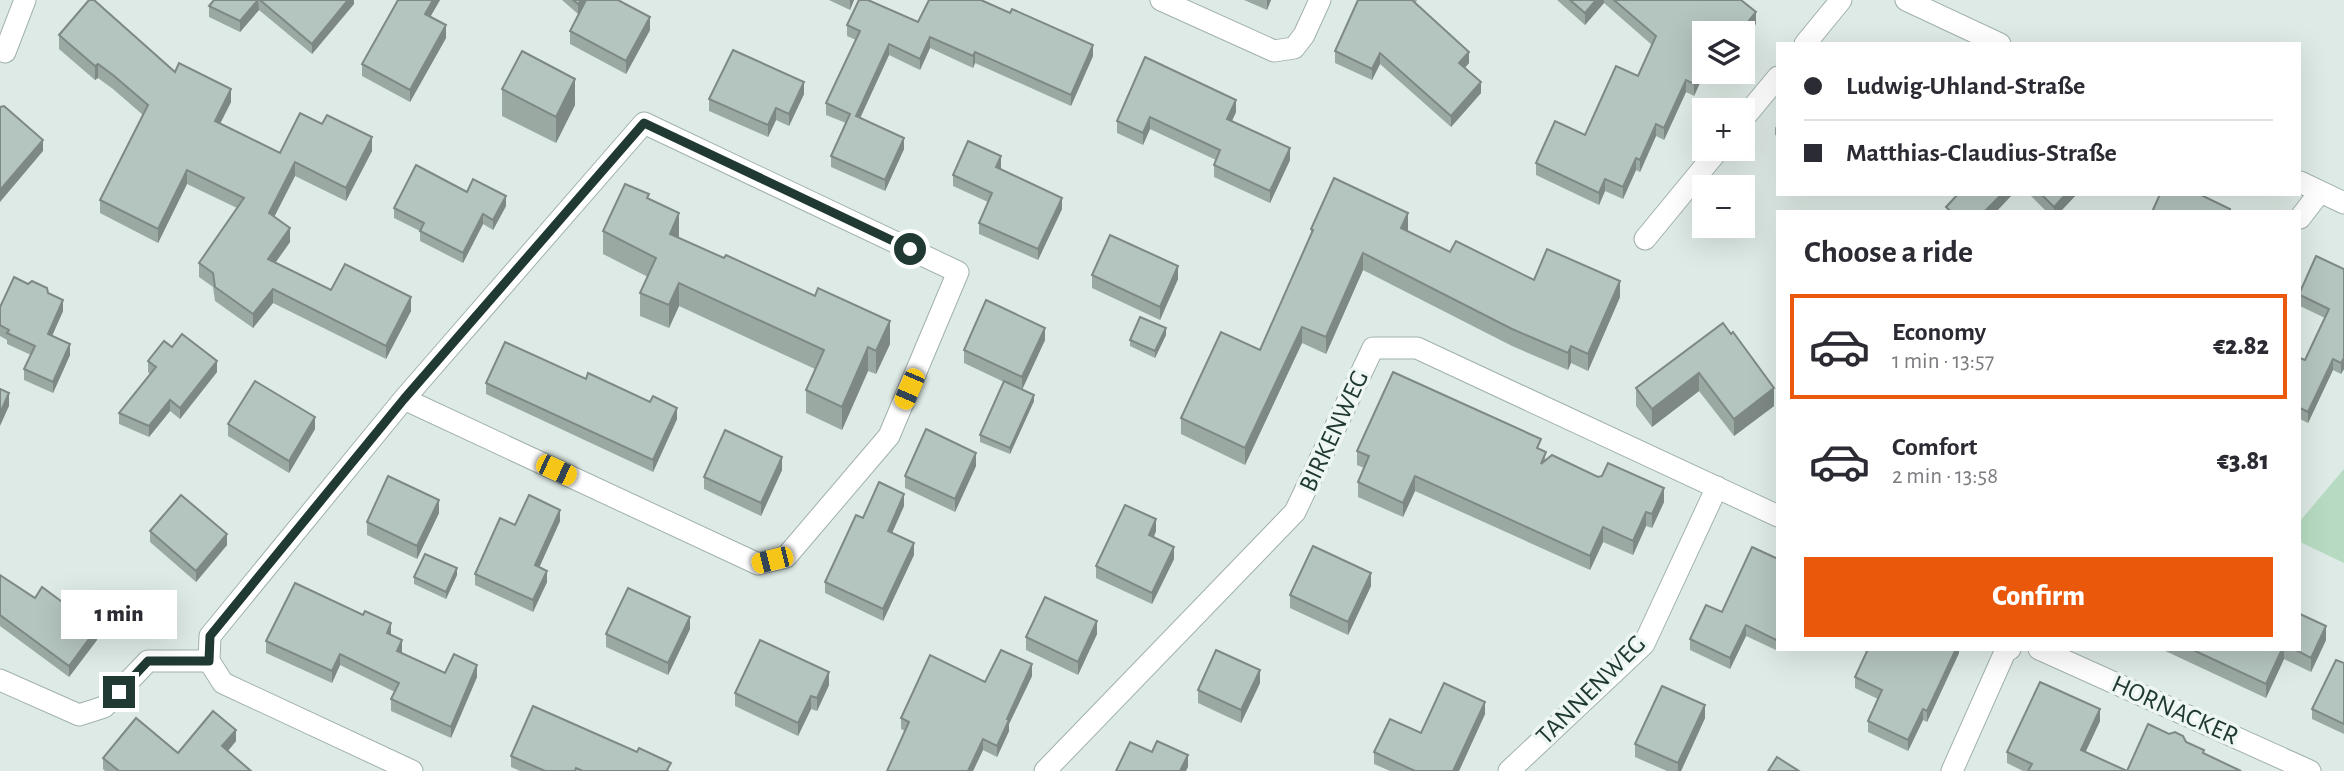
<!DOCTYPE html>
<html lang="en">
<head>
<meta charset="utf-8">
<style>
  :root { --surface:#fff; --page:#f2f2f3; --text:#2b2b33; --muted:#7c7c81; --line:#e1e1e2; --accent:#ea580c }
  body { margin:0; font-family:"Alegreya Sans",sans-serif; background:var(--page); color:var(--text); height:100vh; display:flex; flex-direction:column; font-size:26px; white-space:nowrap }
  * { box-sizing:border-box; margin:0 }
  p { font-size:23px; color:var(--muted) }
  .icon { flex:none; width:38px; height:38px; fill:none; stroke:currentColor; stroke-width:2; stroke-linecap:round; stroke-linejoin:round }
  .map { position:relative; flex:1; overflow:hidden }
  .sheet { position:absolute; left:1776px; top:210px; width:525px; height:441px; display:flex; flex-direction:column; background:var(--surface); border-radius:0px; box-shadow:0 7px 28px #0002 }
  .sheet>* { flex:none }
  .hud { position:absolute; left:1776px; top:42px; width:525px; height:154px; border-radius:0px; box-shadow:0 7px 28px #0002; display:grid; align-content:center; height:154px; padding:0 28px; background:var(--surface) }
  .buttons { position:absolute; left:1692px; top:21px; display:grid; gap:14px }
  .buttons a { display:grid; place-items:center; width:63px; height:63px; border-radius:0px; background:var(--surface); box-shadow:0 7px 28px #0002; font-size:35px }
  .end { position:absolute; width:32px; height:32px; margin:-16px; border:9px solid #203933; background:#fff; box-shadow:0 0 0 4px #fff }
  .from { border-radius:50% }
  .bubble { position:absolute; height:49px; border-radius:0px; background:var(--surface); box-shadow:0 7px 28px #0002; font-size:23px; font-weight:800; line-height:49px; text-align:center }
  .car { position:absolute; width:21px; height:42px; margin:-21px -10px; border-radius:9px; box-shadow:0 0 5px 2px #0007; background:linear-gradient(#f5c518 24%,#345 0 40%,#f5c518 0 76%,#345 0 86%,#f5c518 0) }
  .hud b { display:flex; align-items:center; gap:24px; height:66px; font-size:26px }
  .hud b+b { border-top:2px solid var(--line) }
  .hud i { width:18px; height:18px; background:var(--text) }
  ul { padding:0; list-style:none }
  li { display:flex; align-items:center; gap:21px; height:105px; margin:0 14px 10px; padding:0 14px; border:4px solid transparent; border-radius:0px }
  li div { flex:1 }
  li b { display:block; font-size:26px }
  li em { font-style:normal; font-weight:800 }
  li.current { border-color:var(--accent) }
  li>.icon { width:63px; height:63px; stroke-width:1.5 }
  h2 { padding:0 28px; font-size:32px; line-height:84px }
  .action { display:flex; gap:14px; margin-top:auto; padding:14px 28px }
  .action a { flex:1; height:80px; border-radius:0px; background:var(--accent); color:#fff; font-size:28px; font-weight:800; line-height:80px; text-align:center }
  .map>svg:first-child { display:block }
  .green { fill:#b7dbc2 }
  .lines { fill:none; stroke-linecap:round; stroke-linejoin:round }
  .minor-casing { stroke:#a1b1ac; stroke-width:23 }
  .minor { stroke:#fff; stroke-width:21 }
  .wall { fill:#9ba9a3 }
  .shaded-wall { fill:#7e8985 }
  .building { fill:#b4c4be; stroke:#7e8985; stroke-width:2 }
  .route { stroke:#203933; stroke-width:9 }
  .labels { text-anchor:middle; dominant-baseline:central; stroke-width:7; stroke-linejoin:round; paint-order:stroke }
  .street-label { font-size:26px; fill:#203933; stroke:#eef6f3 }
</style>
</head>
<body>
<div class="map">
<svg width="2344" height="771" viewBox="0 0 2344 771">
  <rect width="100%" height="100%" fill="#deeae5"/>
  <!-- green -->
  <polygon class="green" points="2344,469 2344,563 2300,542 2300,521"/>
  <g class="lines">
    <defs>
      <g id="minor">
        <polyline points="1161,0 1274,51 1294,48 1304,35 1320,0"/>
        <polyline points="1906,0 2000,44"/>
        <polyline points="1805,44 1841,0"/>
        <polyline points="5,52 25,0"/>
        <polyline points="1743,119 1778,77"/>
        <polyline points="2300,182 2344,203"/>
        <polyline points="2300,218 2320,192"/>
        <polyline points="1645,239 1719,149"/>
        <polyline points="404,399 758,564 786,557 889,436 958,272 644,123 404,399 210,636 209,661 223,683 412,771"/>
        <polyline points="2039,649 2310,771"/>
        <polyline points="0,680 79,715 104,707 148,661 209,661"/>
        <polyline points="1045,771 1295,512 1373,348 1417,348 1778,516"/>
        <polyline points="1509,771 1644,644 1717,487"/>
        <polyline points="1952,771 2005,652 2010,649"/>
      </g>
    </defs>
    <!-- minor casing -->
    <use href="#minor" class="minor-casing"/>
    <!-- minor -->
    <use href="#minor" class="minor"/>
  </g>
  <!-- wall -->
  <g class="wall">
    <polygon points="214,0 354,0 354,4 312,54 259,10 240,32 209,17 209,6"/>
    <polygon points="398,0 440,0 430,17 446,38 410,102 362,76 362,64"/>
    <polygon points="562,0 618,0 650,30 626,74 570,44 570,31 581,10 578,14"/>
    <polygon points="829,0 854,0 850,10"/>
    <polygon points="1244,0 1271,0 1267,10"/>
    <polygon points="1358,0 1417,0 1415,4 1469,63 1465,68 1481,93 1451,127 1380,64 1372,80 1335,63 1335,51"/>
    <polygon points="1557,0 1741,0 1756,24 1704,33 1704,72 1715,72 1712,76 1705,72 1694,96 1686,92 1664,140 1656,136 1640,172 1636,170 1623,199 1605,191 1599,205 1536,175 1536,163 1585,135 1638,76 1652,45 1604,3 1585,25"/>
    <polygon points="918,22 1093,56 1071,106 975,63 973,68 930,48 920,70 889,55 860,118 904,149 885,191 831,167 831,156 846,123 826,115 826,103 856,40 847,36 847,25"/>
    <polygon points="59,35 175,72 231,102 220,123 280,153 372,151 346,201 295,176 274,217 290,242 275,263 331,290 411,311 386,359 273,303 253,328 215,301 213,287 199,277 199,263 237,208 187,184 158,243 100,213 100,200 143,115 113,89 98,78 95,80 59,49"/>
    <polygon points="1145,57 1236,112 1232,121 1290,160 1270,203 1214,177 1214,165 1216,160 1150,129 1143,145 1117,133 1117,121"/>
    <polygon points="502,89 575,105 556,143 502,116"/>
    <polygon points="804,94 789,126 776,120 768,137 709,111 709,99"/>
    <polygon points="1778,123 1778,136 1775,135 1775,128"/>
    <polygon points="1001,167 1000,169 1062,209 1038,260 979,234 979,223 988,202 953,186 953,175"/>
    <polygon points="467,192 506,206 493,230 483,224 463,263 420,241 420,231 394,218 394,208"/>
    <polygon points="2029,194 2077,194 2060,212 2047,212"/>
    <polygon points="649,198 679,236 678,238 890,344 876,374 868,371 842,430 806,413 806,390 815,369 679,306 669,328 640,316 640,293 648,277 603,254 603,231"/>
    <polygon points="1311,229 1408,230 1407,231 1450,252 1534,280 1620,297 1588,371 1571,363 1568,370 1512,346 1363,270 1326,354 1302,343 1245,465 1181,434 1181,418 1260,350 1311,235"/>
    <polygon points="2344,269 2344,369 2341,374 2333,370 2308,423 2300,419 2300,358 2305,360 2325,318 2300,306 2300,292"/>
    <polygon points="1092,275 1178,279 1160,320 1092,288"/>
    <polygon points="48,293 63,311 52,336 70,355 53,393 24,380 24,369 31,355 7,344 7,340 0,336 0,307"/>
    <polygon points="1723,323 1774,406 1734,436 1699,391 1652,427 1636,406 1636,388"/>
    <polygon points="1166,335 1155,358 1130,346 1130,340"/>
    <polygon points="1045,340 1022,389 1034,401 1010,454 980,442 980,435 1004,382 964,363 964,350"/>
    <polygon points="172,347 217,372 180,419 170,411 149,437 119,424 119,413 150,374 148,372 148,361"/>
    <polygon points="586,379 677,419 653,472 486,394 486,383"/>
    <polygon points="228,424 315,429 289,473 228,436"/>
    <polygon points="1541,450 1546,460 1598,477 1664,502 1652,528 1646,526 1633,555 1603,542 1590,570 1415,491 1403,517 1358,497 1358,482 1364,468 1357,465 1357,451"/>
    <polygon points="976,466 955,512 905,488 905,476"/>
    <polygon points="782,470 761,516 704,489 704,477"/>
    <polygon points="904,506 892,533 914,555 883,621 825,593 825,582 863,518"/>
    <polygon points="439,513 417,559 367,535 367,522"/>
    <polygon points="560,521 539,567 547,582 533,612 475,585 475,574 515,525"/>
    <polygon points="150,531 227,545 196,582 150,542"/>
    <polygon points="1156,531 1154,537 1174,559 1152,604 1096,578 1096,566"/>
    <polygon points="1778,559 1778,647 1776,650 1746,636 1730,669 1690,650 1690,639 1722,612"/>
    <polygon points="0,575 97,640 69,677 0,626"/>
    <polygon points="457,575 446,599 414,584 414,577"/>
    <polygon points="1371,586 1348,635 1290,608 1290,595"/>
    <polygon points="690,629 668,675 606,647 606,634"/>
    <polygon points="1097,634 1078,675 1026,650 1026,637"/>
    <polygon points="391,635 402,652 402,653 445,673 477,677 451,738 391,711 391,699 395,692 340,665 332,683 266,653 266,641"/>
    <polygon points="2326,640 2311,672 2284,659 2266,698 2161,649 2300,649"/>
    <polygon points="1959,649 1959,653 1927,722 1923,720 1908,751 1868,732 1868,721 1878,699 1855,688 1855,677"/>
    <polygon points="2344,663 2344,734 2312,719 2312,709"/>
    <polygon points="1032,676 1009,724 1009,731 997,757 983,750 973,771 887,771 905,731 901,729 901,718 985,682"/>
    <polygon points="1260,683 1241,723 1198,703 1198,690"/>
    <polygon points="829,685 817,711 811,709 798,736 735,706 735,693"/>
    <polygon points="1485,714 1459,771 1390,771 1374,764 1374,752 1421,733"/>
    <polygon points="1705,718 1681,771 1667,771 1635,757 1635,744"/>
    <polygon points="2100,721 2085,752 2127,771 2023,771 2007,763 2007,752"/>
    <polygon points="236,741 228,751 251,771 105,771 103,769 103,758 178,753"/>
    <polygon points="511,756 671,771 520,771 511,767"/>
  </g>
  <!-- shaded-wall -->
  <g class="shaded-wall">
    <polygon points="258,0 259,10 240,32 240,21"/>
    <polygon points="348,0 354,0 354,4 312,54 312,44"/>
    <polygon points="433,0 440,0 425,26 425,14"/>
    <polygon points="582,0 589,0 578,14 578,4"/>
    <polygon points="850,0 854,0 850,10"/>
    <polygon points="1267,0 1271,0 1267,10"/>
    <polygon points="1596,0 1604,0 1604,3 1585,25 1585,13"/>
    <polygon points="1756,12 1756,24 1743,41 1743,33 1739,33"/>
    <polygon points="650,17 650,30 626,74 626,61"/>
    <polygon points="446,25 446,38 410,102 410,90"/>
    <polygon points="930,37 930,48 920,70 920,59"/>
    <polygon points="889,44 889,55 856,127 856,116"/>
    <polygon points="1093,45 1093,56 1071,106 1071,95"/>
    <polygon points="975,52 975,63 973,68 973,56"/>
    <polygon points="1469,52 1469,63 1459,74 1459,63"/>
    <polygon points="1380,53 1380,64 1372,80 1372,69"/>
    <polygon points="1704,61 1705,72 1694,96 1694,84"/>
    <polygon points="98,64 98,78 95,80 95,66"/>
    <polygon points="575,79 575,105 556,143 556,117"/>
    <polygon points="1686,80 1686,92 1664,140 1664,128"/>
    <polygon points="804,82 804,94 789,126 789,114"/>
    <polygon points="1481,82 1481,93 1451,127 1451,116"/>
    <polygon points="231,89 231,102 215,134 215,121"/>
    <polygon points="1236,100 1236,112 1227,131 1227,119"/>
    <polygon points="776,108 776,120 768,137 768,125"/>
    <polygon points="1150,117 1150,129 1143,145 1143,133"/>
    <polygon points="1656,124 1656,136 1640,172 1640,160"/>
    <polygon points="372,137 372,151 346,201 346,188"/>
    <polygon points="904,138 904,149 885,191 885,180"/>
    <polygon points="43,140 43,151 0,202 0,190"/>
    <polygon points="1290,148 1290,160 1270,203 1270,191"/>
    <polygon points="1001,156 1001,167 996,178 996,167"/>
    <polygon points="1636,158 1636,170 1623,199 1623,187"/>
    <polygon points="295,162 295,176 269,227 269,213"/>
    <polygon points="187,170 187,184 158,243 158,229"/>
    <polygon points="1605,179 1605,191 1599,205 1599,193"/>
    <polygon points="2002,194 2013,194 1996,212 1984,212"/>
    <polygon points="2066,194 2077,194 2060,212 2054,212 2054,207"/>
    <polygon points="506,196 506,206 493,230 493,220"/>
    <polygon points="1062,198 1062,209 1038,260 1038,249"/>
    <polygon points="679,213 679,236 670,257 670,234"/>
    <polygon points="1408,213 1408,230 1401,244 1401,228"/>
    <polygon points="483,214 483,224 463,263 463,253"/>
    <polygon points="290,228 290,242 268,273 268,259"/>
    <polygon points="1363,253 1363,270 1326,354 1326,337"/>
    <polygon points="1178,266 1178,279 1160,320 1160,307"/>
    <polygon points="1620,281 1620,297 1588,371 1588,354"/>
    <polygon points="679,283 679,306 669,328 669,305"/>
    <polygon points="273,289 273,303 253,328 253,314"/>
    <polygon points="411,297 411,311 386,359 386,346"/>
    <polygon points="63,300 63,311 48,345 48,334"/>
    <polygon points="890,321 890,344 876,374 876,351"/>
    <polygon points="1302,327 1302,343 1245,465 1245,448"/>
    <polygon points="1045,328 1045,340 1022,390 1022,377"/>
    <polygon points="1166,328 1166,335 1155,358 1155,351"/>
    <polygon points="70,344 70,355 53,393 53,382"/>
    <polygon points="1571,346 1571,363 1568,370 1568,353"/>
    <polygon points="868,347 868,371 842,430 842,407"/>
    <polygon points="2344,358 2344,369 2341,374 2341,363"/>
    <polygon points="2333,359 2333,370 2308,423 2308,412"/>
    <polygon points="217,361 217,372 180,419 180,408"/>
    <polygon points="1699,373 1699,391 1652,427 1652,409"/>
    <polygon points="1774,388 1774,406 1734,436 1734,419"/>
    <polygon points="9,393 9,406 0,426 0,413"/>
    <polygon points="1034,395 1034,401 1010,454 1010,448"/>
    <polygon points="170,400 170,411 149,437 149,426"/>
    <polygon points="677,408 677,419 653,472 653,460"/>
    <polygon points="315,417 315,429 289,473 289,461"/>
    <polygon points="976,453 976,466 955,512 955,499"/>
    <polygon points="782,457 782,470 761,516 761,503"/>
    <polygon points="1415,476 1415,491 1403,517 1403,503"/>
    <polygon points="1664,488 1664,502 1652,528 1652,514"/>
    <polygon points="904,494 904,506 888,542 888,531"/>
    <polygon points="439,500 439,513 417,559 417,546"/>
    <polygon points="560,510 560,521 535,577 535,565"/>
    <polygon points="1646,512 1646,526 1633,555 1633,541"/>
    <polygon points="1156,519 1156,531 1149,547 1149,535"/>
    <polygon points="1603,527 1603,542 1590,570 1590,556"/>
    <polygon points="227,534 227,545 196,582 196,571"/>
    <polygon points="914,543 914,555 883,621 883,609"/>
    <polygon points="1174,547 1174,559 1152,604 1152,593"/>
    <polygon points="457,568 457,575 446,599 446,592"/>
    <polygon points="547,571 547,582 533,612 533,600"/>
    <polygon points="1371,573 1371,586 1348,635 1348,622"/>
    <polygon points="690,617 690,629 668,675 668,663"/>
    <polygon points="1097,621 1097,634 1078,675 1078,662"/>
    <polygon points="391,623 391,635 387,633"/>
    <polygon points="1746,625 1746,636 1730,669 1730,658"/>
    <polygon points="2326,626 2326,640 2311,672 2311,658"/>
    <polygon points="97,628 97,640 69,677 69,666"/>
    <polygon points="1778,636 1778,647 1776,650 1776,640"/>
    <polygon points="402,640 402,652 397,663 397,651"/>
    <polygon points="1956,649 1959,649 1959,653 1927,722 1927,711"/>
    <polygon points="2282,649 2284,649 2284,659 2266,698 2266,684"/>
    <polygon points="340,654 340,665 332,683 332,671"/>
    <polygon points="1032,664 1032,676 1009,724 1009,731 997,757 997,746 1007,719"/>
    <polygon points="477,665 477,677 451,738 451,727"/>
    <polygon points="1260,670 1260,683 1241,723 1241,710"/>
    <polygon points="829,672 829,685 817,711 817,698"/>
    <polygon points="811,696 811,709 798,736 798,723"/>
    <polygon points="1485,702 1485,714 1459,771 1453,771"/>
    <polygon points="1705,705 1705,718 1681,771 1678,771 1678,763"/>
    <polygon points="1923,709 1923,720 1908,751 1908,740"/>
    <polygon points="2100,709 2100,721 2081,762 2081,750"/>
    <polygon points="236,730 236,741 222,758 222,746"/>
    <polygon points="983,739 983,750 973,771 968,771"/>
    <polygon points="1188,755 1188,767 1186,771 1180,771"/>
  </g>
  <!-- building -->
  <g class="building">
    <polygon points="89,0 94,0 175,72 179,63 231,89 215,121 280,153 300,113 322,124 327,115 372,137 346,188 295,162 269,213 290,228 268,259 331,290 345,264 411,297 386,346 273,289 253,314 215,287 213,273 199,263 244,198 187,170 158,229 100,200 148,105 113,75 98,64 95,66 59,35"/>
    <polygon points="214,0 258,0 240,21 209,6"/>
    <polygon points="260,0 348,0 312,44"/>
    <polygon points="398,0 433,0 425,14 446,25 410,90 362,64"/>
    <polygon points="573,0 582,0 578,4"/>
    <polygon points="586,0 618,0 650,17 626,61 570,31"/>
    <polygon points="859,0 868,0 918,22 929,0 981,0 1010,13 1012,9 1093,45 1071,95 975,52 973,56 930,37 920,59 889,44 856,116 904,138 885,180 831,156 850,114 826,103 860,31 847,25"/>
    <polygon points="1358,0 1412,0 1469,52 1459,63 1481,82 1451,116 1380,53 1372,69 1335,51"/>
    <polygon points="1570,0 1596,0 1585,13"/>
    <polygon points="1614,0 1741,0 1756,12 1739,33 1704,33 1704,61 1694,84 1686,80 1664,128 1656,124 1640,160 1636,158 1623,187 1605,179 1599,193 1536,163 1555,121 1585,135 1616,66 1638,76 1656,36"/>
    <polygon points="733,50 804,82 789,114 776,108 768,125 709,99"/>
    <polygon points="522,51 575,79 556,117 502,89"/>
    <polygon points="1145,57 1236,100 1227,119 1290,148 1270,191 1214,165 1220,150 1150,117 1143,133 1117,121"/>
    <polygon points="4,106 43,140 0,190 0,107"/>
    <polygon points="968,141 1001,156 996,167 1062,198 1038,249 979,223 992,193 953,175"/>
    <polygon points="416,165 467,192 473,179 506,196 493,220 483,214 463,253 420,231 424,223 394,208"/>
    <polygon points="1334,178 1408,213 1401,228 1450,252 1456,241 1534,280 1547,249 1620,281 1588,354 1571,346 1568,353 1512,329 1363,253 1326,337 1302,327 1245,448 1181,418 1221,332 1260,350 1313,230 1311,229"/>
    <polygon points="625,184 649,194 647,198 679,213 670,234 724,258 726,255 815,296 818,288 890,321 876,351 868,347 842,407 806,390 824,350 679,283 669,305 640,293 656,258 603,231"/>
    <polygon points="1958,194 2002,194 1984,212 1951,212 1946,207"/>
    <polygon points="2041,194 2066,194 2054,207"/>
    <polygon points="2160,194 2199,194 2230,209 2229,212 2152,212"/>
    <polygon points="1110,235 1178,266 1160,307 1092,275"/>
    <polygon points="2316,256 2344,269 2344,358 2341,363 2333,359 2308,412 2300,408 2300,358 2305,360 2329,309 2300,295 2300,292"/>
    <polygon points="14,277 28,284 32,281 47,288 48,293 63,300 48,334 70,344 53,382 24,369 35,346 7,333 9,330 0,325 0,307"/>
    <polygon points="986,300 1045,328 1022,377 964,350"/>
    <polygon points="1140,317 1166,328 1155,351 1130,340"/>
    <polygon points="1723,323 1731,334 1733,332 1774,388 1734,419 1699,373 1652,409 1636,388"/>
    <polygon points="182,334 217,361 180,408 170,400 149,426 119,413 156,367 148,361 164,341 172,347"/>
    <polygon points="505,342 586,379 588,373 650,402 653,396 677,408 653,460 486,383"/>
    <polygon points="1393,372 1541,439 1537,448 1546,452 1541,464 1552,455 1598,477 1602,476 1608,463 1664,488 1652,514 1646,512 1633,541 1603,527 1590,556 1415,476 1403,503 1358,482 1369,456 1357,451"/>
    <polygon points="255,381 315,417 289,461 228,424"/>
    <polygon points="1004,381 1034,395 1010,448 980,435"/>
    <polygon points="0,389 9,393 0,413"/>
    <polygon points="926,429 976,453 955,499 905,476"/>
    <polygon points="725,430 782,457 761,503 704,477"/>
    <polygon points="388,476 439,500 417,546 367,522"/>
    <polygon points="879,482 904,494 888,531 914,543 883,609 825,582 856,515 863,518"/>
    <polygon points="181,495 227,534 196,571 150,531"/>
    <polygon points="529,495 560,510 535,565 547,571 533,600 475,574 500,518 515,525"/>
    <polygon points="1125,505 1156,519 1149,535 1174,547 1152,593 1096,566"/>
    <polygon points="1313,546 1371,573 1348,622 1290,595"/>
    <polygon points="1752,547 1778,559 1778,636 1776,640 1746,625 1730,658 1690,639 1706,605 1722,612"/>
    <polygon points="425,554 457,568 446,592 414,577"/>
    <polygon points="0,575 35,598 42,587 97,628 69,666 0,615"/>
    <polygon points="295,583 363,615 365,611 391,623 387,633 402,640 397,651 445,673 454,654 477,665 451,727 391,699 399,683 340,654 332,671 266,641"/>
    <polygon points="628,588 690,617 668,663 606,634"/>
    <polygon points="1045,597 1097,621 1078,662 1026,637"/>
    <polygon points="2300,614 2326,626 2311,658 2294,649 2300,649"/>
    <polygon points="760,640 829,672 817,698 811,696 798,723 735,693"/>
    <polygon points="1868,649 1956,649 1927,711 1923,709 1908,740 1868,721 1882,690 1855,677"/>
    <polygon points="2191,649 2282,649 2266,684"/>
    <polygon points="1001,650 1032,664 1007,719 1009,720 997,746 983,739 968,771 887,771 909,722 901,718 930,655 985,682"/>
    <polygon points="1216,650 1260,670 1241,710 1198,690"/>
    <polygon points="2336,660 2344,663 2344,724 2312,709"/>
    <polygon points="2040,682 2100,709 2081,750 2127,771 2028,771 2032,764 2007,752"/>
    <polygon points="1444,683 1485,702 1453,771 1415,771 1374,752 1390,719 1421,733"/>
    <polygon points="1662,686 1705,705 1678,763 1635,744"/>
    <polygon points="533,706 637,752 639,748 671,763 667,770 668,771 583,771 576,768 575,771 545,771 511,756"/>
    <polygon points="213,711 236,730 222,746 251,771 119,771 103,758 136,718 178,753"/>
    <polygon points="2148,724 2169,734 2175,732 2183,736 2186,742 2204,750 2203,753 2241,771 2127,771"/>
    <polygon points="1157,741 1188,755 1180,771 1116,771 1130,742 1152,752"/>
    <polygon points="1777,757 1799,771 1768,771"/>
  </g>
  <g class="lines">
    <!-- route -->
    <polyline class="route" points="119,692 148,661 209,661 210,636 404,399 644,123 910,249"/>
  </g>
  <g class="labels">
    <!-- street labels -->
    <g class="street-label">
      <text transform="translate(1334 431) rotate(-65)">BIRKENWEG</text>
      <text transform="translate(1591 690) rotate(-45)">TANNENWEG</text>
      <text transform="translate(2175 710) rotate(24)">HORNACKER</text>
    </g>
  </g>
</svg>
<div class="buttons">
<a><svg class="icon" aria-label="layers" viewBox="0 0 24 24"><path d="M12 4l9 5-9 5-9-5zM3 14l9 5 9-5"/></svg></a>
<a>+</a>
<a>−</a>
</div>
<i class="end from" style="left:910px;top:249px"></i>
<i class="end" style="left:119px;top:692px"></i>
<div class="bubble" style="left:61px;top:590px;width:116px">1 min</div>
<i class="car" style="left:909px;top:389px;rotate:203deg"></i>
<i class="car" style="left:556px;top:470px;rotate:115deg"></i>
<i class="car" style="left:772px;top:560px;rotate:256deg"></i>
<div class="hud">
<b><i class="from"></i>Ludwig-Uhland-Straße</b>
<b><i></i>Matthias-Claudius-Straße</b>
</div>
<section class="sheet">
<h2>Choose a ride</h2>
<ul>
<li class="current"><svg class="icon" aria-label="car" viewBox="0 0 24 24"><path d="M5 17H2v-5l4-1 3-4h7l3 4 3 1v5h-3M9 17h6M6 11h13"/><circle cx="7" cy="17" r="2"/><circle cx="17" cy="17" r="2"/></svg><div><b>Economy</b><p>1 min · 13:57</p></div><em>€2.82</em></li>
<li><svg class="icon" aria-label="car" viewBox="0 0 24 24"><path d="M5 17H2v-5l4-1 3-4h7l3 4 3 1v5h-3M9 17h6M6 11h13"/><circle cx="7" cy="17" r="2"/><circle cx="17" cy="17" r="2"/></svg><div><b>Comfort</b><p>2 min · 13:58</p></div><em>€3.81</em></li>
</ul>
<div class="action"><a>Confirm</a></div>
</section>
</div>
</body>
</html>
